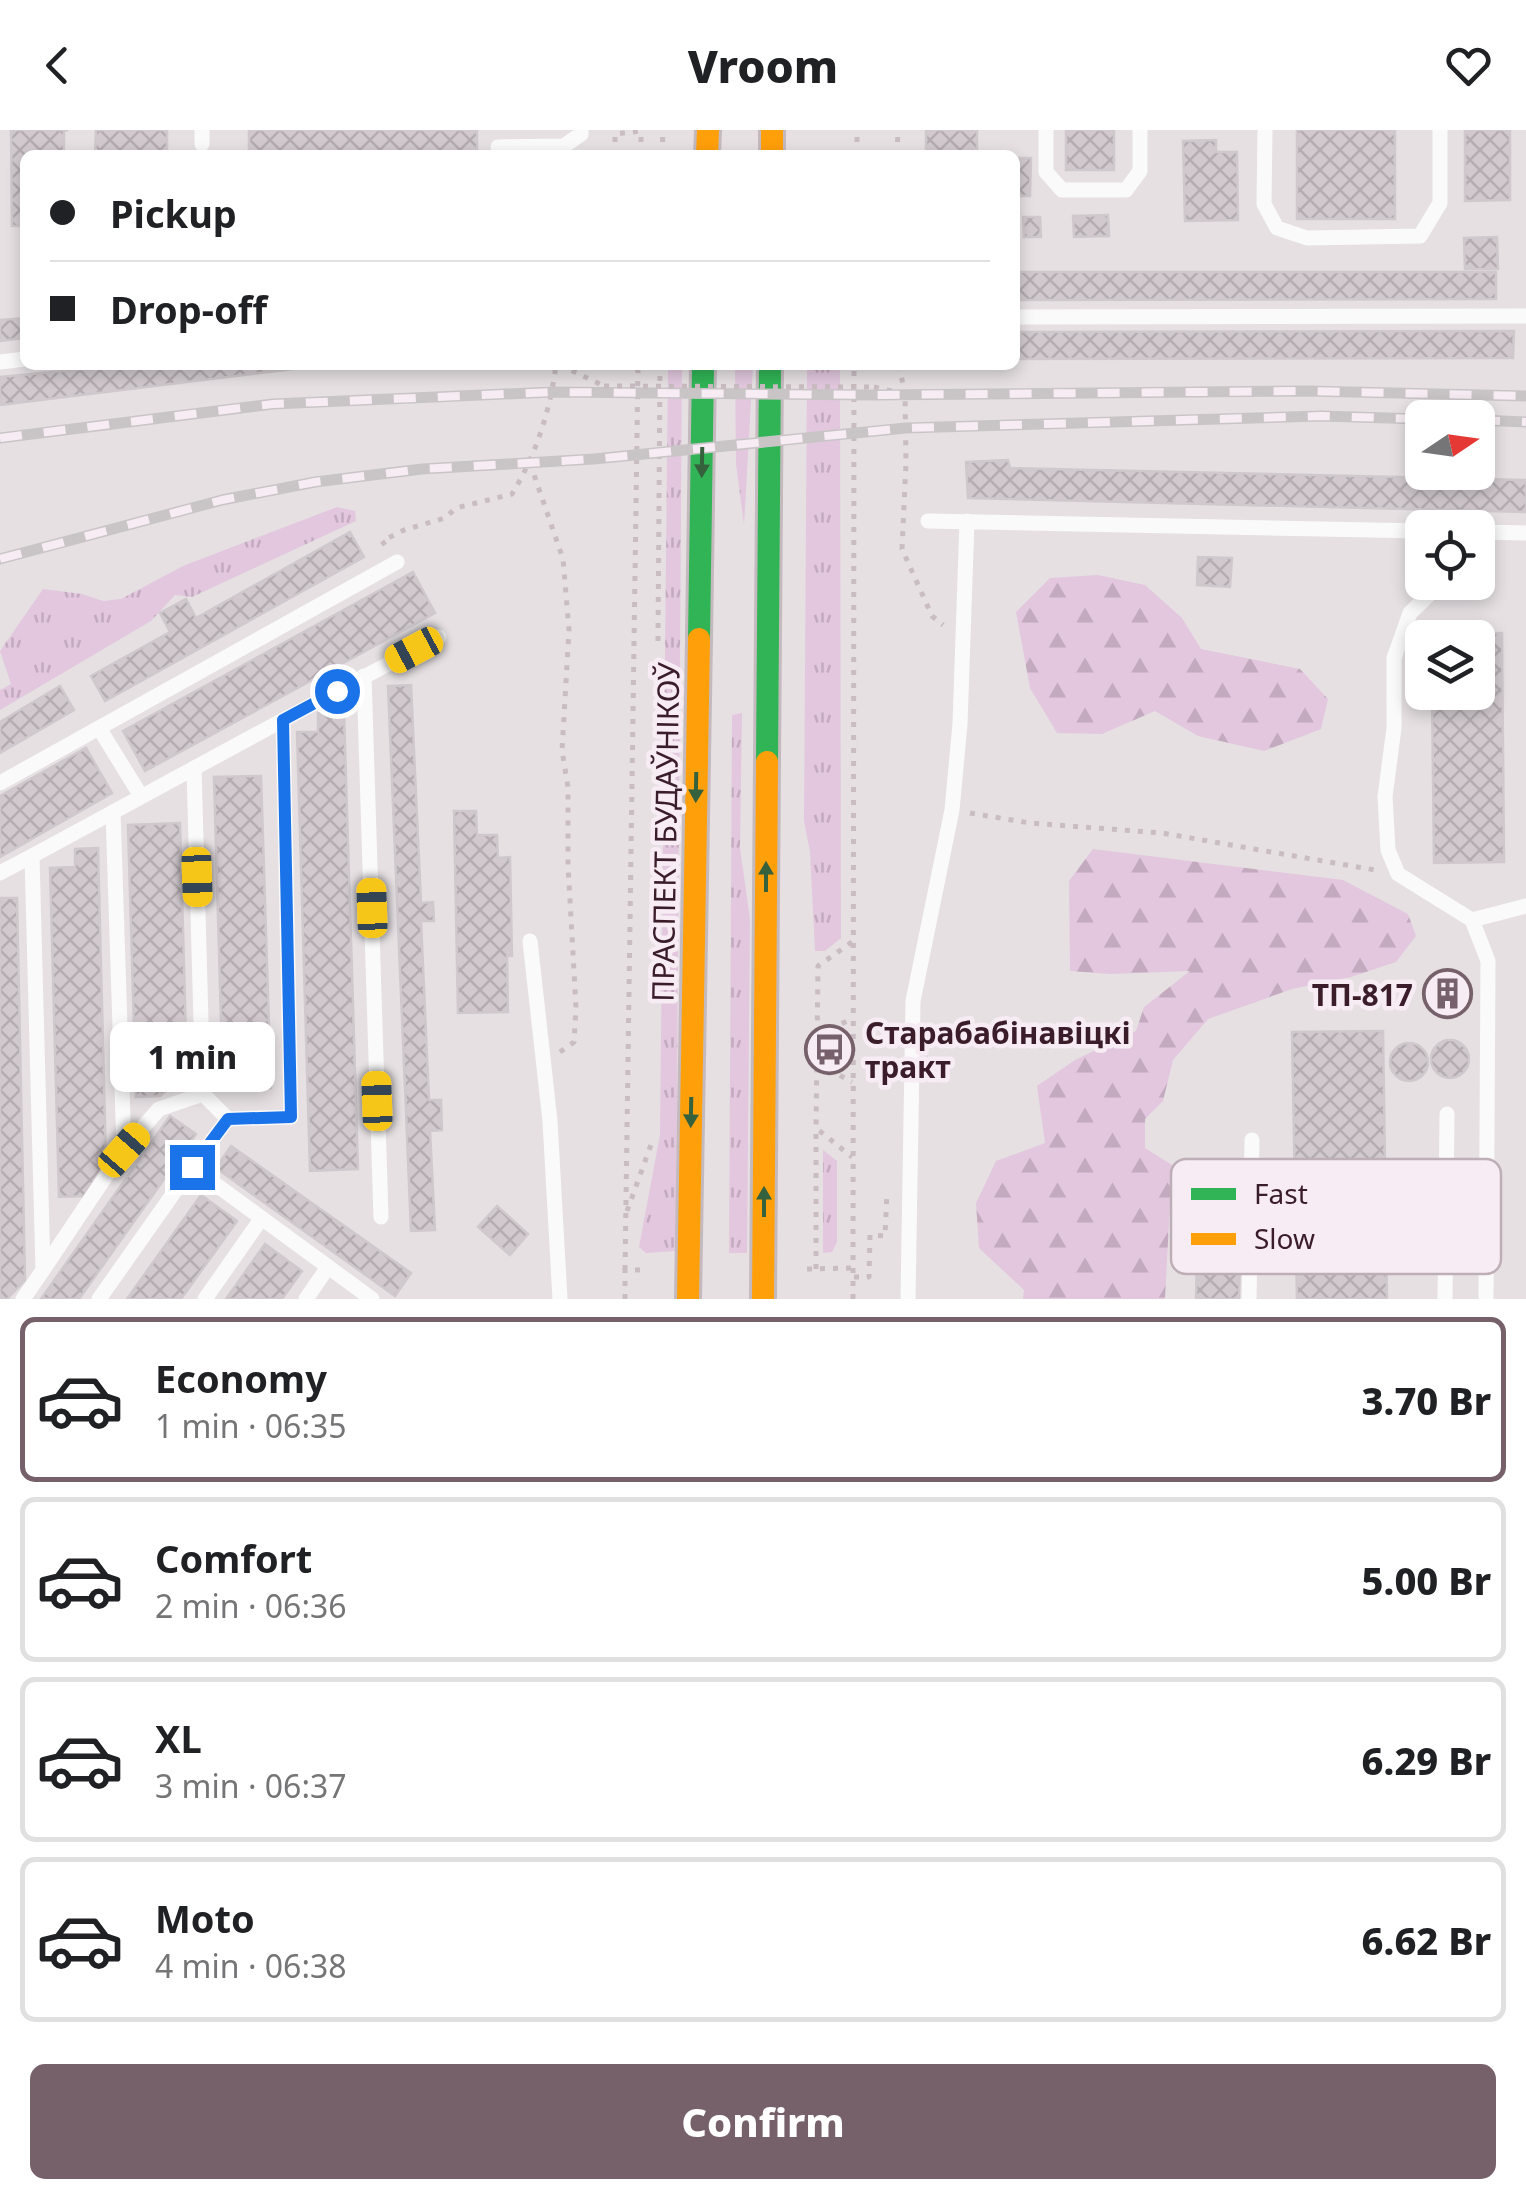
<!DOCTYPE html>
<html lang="en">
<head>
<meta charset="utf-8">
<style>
  :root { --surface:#fff; --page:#f2f2f2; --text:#202124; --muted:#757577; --line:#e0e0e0; --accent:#76616a }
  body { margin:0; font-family:"Noto Sans",sans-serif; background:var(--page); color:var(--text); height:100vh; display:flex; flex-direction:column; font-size:38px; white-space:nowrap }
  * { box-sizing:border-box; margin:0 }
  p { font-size:32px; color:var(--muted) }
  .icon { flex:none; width:55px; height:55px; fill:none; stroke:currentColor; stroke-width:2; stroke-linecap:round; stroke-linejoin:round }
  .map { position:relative; height:1169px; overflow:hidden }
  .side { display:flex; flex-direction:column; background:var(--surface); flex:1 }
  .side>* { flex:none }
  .banner { position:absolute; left:20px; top:20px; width:1000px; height:220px; border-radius:15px; box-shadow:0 5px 15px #0003; display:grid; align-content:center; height:220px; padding:0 30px; background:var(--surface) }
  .needle { width:65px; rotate:77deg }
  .buttons { position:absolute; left:1405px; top:270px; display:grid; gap:20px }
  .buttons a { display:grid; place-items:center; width:90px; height:90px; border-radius:15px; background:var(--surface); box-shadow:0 5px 15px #0003; font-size:50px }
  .end { position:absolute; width:45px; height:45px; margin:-22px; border:12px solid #1a73e8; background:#fff; box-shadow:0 0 0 5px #fff }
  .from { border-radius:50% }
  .bubble { position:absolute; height:70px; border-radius:15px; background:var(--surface); box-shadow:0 5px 15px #0003; font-size:32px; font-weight:800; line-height:70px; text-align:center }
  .car { position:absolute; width:30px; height:60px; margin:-30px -15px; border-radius:12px; box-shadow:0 0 8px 2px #0007; background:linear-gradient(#f5c518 24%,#345 0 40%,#f5c518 0 76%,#345 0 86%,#f5c518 0) }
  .banner b { display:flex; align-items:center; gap:35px; height:95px; font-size:38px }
  .banner b+b { border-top:2px solid var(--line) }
  .banner i { width:25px; height:25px; background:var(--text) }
  ul { padding:18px 0 0; list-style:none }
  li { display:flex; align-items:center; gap:30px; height:165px; margin:0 20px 15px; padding:0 10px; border:5px solid var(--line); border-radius:15px }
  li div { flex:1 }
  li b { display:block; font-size:38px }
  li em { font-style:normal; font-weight:800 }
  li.active { border-color:var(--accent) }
  li>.icon { width:90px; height:90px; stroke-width:1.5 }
  .primary-button { display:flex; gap:20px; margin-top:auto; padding:20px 30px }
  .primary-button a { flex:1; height:115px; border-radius:15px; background:var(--accent); color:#fff; font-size:40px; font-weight:800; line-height:115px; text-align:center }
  header { display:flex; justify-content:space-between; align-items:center; height:130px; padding:0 30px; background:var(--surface); font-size:45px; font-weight:800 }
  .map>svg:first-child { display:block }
  .grass { fill:url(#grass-tufts) }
  .forest { fill:url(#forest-firs) }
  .building { fill:url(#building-cross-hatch); stroke:#cfc8cc; stroke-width:2.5 }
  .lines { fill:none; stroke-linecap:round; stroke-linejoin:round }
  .fast-casing { stroke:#c4babe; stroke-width:28 }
  .slow-casing { stroke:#c4babe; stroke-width:28 }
  .path { stroke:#c9bdc2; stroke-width:5; stroke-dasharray:5 8; stroke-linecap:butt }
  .lane { stroke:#fbfafb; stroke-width:15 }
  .fast { stroke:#30b455; stroke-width:22 }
  .slow { stroke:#ff9f0a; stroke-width:22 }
  .rail-casing { stroke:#c9c5c7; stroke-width:11 }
  .rail { stroke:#f7ecf3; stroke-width:8; stroke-dasharray:22; stroke-linecap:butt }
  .path-bridge { stroke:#c9bdc2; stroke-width:5; stroke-dasharray:5 8; stroke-linecap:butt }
  .oneway { fill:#36613d }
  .route { stroke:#1a73e8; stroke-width:12 }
  .labels { text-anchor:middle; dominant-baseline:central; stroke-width:9; stroke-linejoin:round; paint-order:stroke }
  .street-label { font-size:30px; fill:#3a1d29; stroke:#f7ecf3 }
  .poi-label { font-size:30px; font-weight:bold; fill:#3a1d29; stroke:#f7ecf3; text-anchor:end }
  .key { fill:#f7ecf3; stroke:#beaeb6; stroke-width:2.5 }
  .key-label { font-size:28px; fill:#3a1d29 }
</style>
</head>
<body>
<header><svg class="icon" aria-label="back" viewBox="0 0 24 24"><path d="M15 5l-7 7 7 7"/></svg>Vroom<svg class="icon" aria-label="heart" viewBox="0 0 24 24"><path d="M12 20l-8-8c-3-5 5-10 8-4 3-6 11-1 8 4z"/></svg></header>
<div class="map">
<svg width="1526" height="1169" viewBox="0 0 1526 1169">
  <defs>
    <pattern id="grass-tufts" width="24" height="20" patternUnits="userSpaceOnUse" patternTransform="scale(2.5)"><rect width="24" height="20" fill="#e2c7de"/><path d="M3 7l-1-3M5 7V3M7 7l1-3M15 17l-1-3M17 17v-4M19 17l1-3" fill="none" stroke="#c3aabe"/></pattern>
    <pattern id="forest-firs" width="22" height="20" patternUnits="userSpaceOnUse" patternTransform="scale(2.5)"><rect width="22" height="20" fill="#e2c7de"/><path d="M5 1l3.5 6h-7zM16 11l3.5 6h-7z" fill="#c3aabe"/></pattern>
    <pattern id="building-cross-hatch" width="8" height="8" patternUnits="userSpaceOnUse" patternTransform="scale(2.5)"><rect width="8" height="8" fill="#d1c9ce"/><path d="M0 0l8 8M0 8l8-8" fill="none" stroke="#b4acb1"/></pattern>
  </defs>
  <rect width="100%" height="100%" fill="#e6e0e3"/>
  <!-- grass -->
  <g class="grass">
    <polygon points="668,235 682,235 676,1121 646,1123 639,1117 660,1005"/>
    <polygon points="735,235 753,235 744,395 736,334"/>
    <polygon points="807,235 840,235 841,808 825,821 815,821 810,722 804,691"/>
    <polygon points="337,377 355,381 356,391 192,467 175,465 151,491 0,580 0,560 11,554 0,521 43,459 82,464 103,471 121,469 183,436"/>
    <polygon points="742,583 740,718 750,789 747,1123 729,1123 732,585"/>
    <polygon points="823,1020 837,1031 837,1112 832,1122 823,1123"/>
  </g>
  <!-- forest -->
  <g class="forest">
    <polygon points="1098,445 1145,455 1182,488 1201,519 1300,539 1328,569 1321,599 1264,621 1198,606 1155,581 1102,604 1057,603 1030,558 1016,482 1050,448"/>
    <polygon points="1093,719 1343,750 1408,784 1416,806 1396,832 1351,847 1292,859 1208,889 1173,930 1163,971 1145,989 1145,1018 1172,1035 1165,1169 1023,1169 1024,1160 979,1118 976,1073 996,1031 1045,1013 1037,956 1075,930 1136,901 1144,877 1190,841 1110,844 1070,841 1069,751"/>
  </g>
  <!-- building -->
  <g class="building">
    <polygon points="11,0 68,0 64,1 64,25 25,25 25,96 12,96"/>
    <polygon points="96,0 167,0 167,25 95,25"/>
    <rect x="249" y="0" width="228" height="25"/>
    <rect x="926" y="0" width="51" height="25"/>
    <rect x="1066" y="0" width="48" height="40"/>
    <rect x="1297" y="0" width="98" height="89"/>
    <polygon points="1465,0 1510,0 1510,70 1465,71"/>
    <polygon points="1216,10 1216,22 1237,22 1238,90 1185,91 1183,11"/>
    <polygon points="1015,28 1031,28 1030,66 1015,66"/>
    <polygon points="1108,85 1109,106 1074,107 1073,86"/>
    <polygon points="1023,87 1040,87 1041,107 1024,107"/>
    <polygon points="1497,107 1498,139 1465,139 1464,108"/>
    <polygon points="1015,142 1496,142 1496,169 1015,170"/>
    <polygon points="25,188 25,208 0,211 0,190"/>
    <polygon points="1514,201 1513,228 1015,229 1015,202"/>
    <polygon points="125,235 326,235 0,275 0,247"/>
    <polygon points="1008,330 1010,338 1526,350 1526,382 968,368 966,332"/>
    <polygon points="350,402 364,427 105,571 91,546 170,502 160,483 186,469 196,488"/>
    <polygon points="1198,427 1232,428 1230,457 1197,455"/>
    <polygon points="413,442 435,483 145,641 123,601"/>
    <polygon points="1502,503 1504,732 1434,733 1432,562 1478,562 1478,508 1431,508 1431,504"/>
    <polygon points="411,555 421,773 433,772 434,791 421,791 429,970 441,970 442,1000 430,1001 435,1100 411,1101 388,556"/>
    <polygon points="60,556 74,580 0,623 0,592"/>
    <polygon points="318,583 344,583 358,1039 310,1041 297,602 318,602"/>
    <polygon points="86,618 112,663 0,727 0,666"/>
    <polygon points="261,646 271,958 223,960 214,647"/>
    <polygon points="454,681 476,681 477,705 497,705 498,728 510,727 512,826 507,826 508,882 458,883"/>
    <polygon points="180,693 187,944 160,966 136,967 128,695"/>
    <polygon points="98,718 106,1032 84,1066 59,1067 50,738 75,737 75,719"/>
    <polygon points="0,768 17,768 25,1150 7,1169 0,1169"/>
    <polygon points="1453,853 1456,873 1443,875 1440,854"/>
    <polygon points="1383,901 1387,1169 1297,1169 1292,902"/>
    <circle cx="1450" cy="929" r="19"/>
    <circle cx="1409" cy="932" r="19"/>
    <polygon points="170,986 196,1004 79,1169 41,1169"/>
    <polygon points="231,1016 411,1143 395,1166 216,1038"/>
    <polygon points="201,1065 237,1091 181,1169 127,1169"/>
    <polygon points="497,1076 528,1104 510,1125 478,1097"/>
    <polygon points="265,1114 302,1141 282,1169 226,1169"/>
    <polygon points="1197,1125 1240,1126 1239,1169 1196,1169"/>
  </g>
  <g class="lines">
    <defs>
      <g id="fast">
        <polyline points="699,509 703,235"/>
        <polyline points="767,632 770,235"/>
      </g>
      <g id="slow">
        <polyline points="772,0 772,25"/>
        <polyline points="707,25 708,0"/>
        <polyline points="688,1169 699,509"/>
        <polyline points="763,1169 767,632"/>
      </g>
    </defs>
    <!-- fast casing -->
    <use href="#fast" class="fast-casing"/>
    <!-- slow casing -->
    <use href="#slow" class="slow-casing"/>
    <!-- path -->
    <g class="path">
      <polyline points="615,25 615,4 641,1"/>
      <polyline points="641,25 641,0"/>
      <polyline points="662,25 663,0"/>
      <polyline points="857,25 857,0"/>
      <polyline points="897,25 898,0"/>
      <polyline points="560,235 604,256"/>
      <polyline points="899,235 905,264"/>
      <polyline points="874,257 905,264 906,333 902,419 932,486 943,495"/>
      <polyline points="530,333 563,429 569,500 562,621 568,657 568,735 576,877 574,912 560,922"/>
      <path d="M385 415 382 411 404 400 445 388 456 378 512 364C536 325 550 281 556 235"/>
      <polyline points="658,511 660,235"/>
      <polyline points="970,683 1030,693 1162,703 1375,740"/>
      <polyline points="852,812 818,836 816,998 852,1027"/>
      <polyline points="818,904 852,889"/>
      <polyline points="817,933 852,952"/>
      <polyline points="627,1081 652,1012"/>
      <polyline points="807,1139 852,1138"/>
      <polyline points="816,1139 816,998"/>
      <polyline points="625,1140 638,235"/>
      <polyline points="854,1147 869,1147 870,1105 885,1106 887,1062"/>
      <polyline points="625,1169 625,1140 647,1140"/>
      <polyline points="853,1169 854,235"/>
    </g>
    <!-- lane -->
    <g class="lane">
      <polyline points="1046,0 1046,42 1062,60 1126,60 1140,41 1140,0"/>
      <polyline points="1265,0 1264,74 1277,98 1307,108 1420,106 1440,73 1440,0"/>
      <polyline points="202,14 202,0"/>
      <polyline points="498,17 564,16 581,4 581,0"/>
      <polyline points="1015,187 1526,186"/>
      <polyline points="0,232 25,229"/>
      <polyline points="928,391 1422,401"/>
      <polyline points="1478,402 1526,403"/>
      <polyline points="1442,452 1410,483 1394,528 1394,598 1385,667 1388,720 1398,744 1472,790 1488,831 1486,1169"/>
      <polyline points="364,546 381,1087"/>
      <polyline points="283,590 439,507"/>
      <polyline points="99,598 141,666"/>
      <polyline points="194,638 203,964"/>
      <polyline points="0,653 397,432"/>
      <polyline points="113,682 124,1019"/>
      <polyline points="32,726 283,590 291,987 228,989 203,964 159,979 124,1019 43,1140"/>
      <polyline points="0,743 32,726 43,1140 23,1169"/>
      <polyline points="1472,790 1526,776"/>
      <polyline points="530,811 550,991 560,1169"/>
      <polyline points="192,1037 228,989"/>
      <polyline points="99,1169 192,1037 372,1169"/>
      <polyline points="205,1169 261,1089"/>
      <polyline points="306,1169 328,1137"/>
      <polyline points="908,1169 913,871 952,680 960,594 967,391"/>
      <polyline points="1249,1169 1252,1010"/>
      <polyline points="1445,1169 1447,984"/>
    </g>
    <!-- fast -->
    <use href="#fast" class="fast"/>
    <!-- slow -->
    <use href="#slow" class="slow"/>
    <defs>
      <g id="rail">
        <polyline points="1478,290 1526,292"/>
        <polyline points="0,308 273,274 553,262 874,265 1307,261 1526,266"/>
        <polyline points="0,429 222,370 315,352 422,339 594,329 906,298 1321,286 1422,289"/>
      </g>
    </defs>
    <!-- rail casing -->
    <use href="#rail" class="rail-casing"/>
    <!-- rail -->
    <use href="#rail" class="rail"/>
    <!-- path-bridge -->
    <polyline class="path-bridge" points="604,256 874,257"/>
  </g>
  <!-- one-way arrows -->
  <defs><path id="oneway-solid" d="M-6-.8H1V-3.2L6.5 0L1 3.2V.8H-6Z" transform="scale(2.5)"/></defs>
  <g class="oneway">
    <use href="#oneway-solid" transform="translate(702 332) rotate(91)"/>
    <use href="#oneway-solid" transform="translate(696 657) rotate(91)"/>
    <use href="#oneway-solid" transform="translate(766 747) rotate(-90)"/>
    <use href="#oneway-solid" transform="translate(691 982) rotate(91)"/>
    <use href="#oneway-solid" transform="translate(764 1072) rotate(-90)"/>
  </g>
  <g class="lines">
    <!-- route -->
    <polyline class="route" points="192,1037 228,989 291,987 283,590 337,561"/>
  </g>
  <!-- icons -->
  <defs>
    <symbol id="building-ring" viewBox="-11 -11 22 22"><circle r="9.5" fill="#f7ecf3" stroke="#76616a" stroke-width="1.5"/><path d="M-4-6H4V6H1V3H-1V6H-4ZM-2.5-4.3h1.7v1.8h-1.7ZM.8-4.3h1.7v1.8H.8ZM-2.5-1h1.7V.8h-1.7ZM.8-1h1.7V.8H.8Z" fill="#76616a"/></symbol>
    <symbol id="bus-ring" viewBox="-11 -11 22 22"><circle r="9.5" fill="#f7ecf3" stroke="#76616a" stroke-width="1.5"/><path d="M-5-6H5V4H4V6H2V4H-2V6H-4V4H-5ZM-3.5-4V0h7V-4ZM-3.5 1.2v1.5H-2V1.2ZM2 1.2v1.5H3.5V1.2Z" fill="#76616a"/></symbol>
  </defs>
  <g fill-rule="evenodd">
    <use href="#building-ring" x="1420" y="836" width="55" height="55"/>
    <use href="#bus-ring" x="802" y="892" width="55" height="55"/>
  </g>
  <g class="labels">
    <!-- street labels -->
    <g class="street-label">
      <text transform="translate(665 702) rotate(-89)">ПРАСПЕКТ БУДАЎНІКОЎ</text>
    </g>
    <!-- poi labels -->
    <g class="poi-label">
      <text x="1413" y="864">ТП-817</text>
      <text x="865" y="902" text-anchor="start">Старабабінавіцкі<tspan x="865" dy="34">тракт</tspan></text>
    </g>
  </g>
  <!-- legend -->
  <rect x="1171" y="1029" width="330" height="115" rx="15" class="key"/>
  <rect x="1191" y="1058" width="45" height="12" fill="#30b455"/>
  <rect x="1191" y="1103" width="45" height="12" fill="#ff9f0a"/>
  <g class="key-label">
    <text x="1254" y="1074">Fast</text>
    <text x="1254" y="1119">Slow</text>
  </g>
</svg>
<div class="buttons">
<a><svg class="needle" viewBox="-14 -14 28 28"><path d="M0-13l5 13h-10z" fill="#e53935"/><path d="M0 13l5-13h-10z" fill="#757577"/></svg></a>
<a><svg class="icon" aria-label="locate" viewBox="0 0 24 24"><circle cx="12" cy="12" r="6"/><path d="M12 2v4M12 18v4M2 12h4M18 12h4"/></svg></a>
<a><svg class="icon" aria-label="layers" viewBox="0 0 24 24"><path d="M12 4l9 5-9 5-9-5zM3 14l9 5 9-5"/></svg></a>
</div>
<i class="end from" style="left:337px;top:561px"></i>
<i class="end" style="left:192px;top:1037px"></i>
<div class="bubble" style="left:110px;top:892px;width:165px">1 min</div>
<i class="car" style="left:414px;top:520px;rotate:242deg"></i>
<i class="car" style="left:197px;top:747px;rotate:178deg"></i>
<i class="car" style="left:372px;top:778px;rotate:358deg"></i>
<i class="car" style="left:377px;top:971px;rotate:358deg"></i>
<i class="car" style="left:124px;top:1020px;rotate:41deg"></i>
<div class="banner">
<b><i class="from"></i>Pickup</b>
<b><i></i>Drop-off</b>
</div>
</div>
<section class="side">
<ul>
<li class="active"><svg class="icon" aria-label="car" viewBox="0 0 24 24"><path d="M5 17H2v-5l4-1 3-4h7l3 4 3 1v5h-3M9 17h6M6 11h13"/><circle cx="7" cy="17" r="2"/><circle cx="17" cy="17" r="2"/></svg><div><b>Economy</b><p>1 min · 06:35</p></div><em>3.70 Br</em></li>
<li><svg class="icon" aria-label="car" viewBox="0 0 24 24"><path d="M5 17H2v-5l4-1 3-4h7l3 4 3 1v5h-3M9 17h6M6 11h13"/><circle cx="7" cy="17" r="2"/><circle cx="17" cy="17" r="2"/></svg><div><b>Comfort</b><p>2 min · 06:36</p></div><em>5.00 Br</em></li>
<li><svg class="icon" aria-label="car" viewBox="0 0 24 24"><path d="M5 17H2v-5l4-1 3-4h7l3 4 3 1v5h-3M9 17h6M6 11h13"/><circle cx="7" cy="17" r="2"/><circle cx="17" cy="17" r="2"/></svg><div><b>XL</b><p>3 min · 06:37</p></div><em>6.29 Br</em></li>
<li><svg class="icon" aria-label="car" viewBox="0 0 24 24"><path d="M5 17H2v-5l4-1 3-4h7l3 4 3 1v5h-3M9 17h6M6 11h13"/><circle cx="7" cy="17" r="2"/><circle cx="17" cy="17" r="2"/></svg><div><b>Moto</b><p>4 min · 06:38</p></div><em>6.62 Br</em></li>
</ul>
<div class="primary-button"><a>Confirm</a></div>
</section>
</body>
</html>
